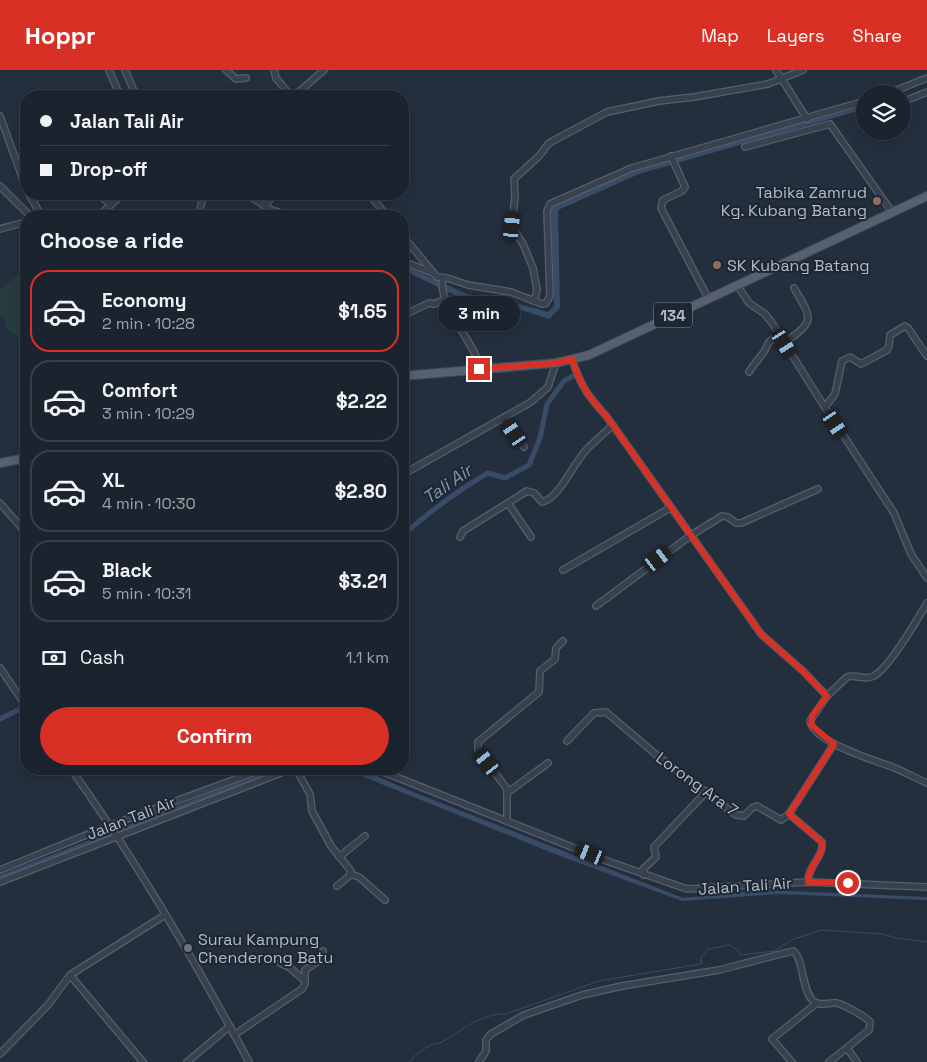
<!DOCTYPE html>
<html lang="en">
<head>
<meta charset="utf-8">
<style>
  :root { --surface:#1b232e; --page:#282f3a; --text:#f1f3f6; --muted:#a0a4aa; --line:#39404a; --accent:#d93025 }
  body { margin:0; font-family:"Space Grotesk",sans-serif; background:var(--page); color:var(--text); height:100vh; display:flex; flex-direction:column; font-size:19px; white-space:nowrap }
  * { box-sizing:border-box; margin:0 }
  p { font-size:16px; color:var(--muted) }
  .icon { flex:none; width:28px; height:28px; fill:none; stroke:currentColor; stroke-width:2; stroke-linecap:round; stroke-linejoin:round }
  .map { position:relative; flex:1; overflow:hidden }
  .panel { position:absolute; left:20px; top:140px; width:389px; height:565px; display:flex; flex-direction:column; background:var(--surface); border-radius:20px; box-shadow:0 2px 12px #0003,0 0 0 1px var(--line) }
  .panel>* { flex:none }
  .top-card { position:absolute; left:20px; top:20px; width:389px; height:110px; border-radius:20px; box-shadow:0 2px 12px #0003,0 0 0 1px var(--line); display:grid; align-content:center; height:110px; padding:0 20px; background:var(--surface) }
  .controls { position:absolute; left:856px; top:15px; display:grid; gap:10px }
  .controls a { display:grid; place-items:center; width:55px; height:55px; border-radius:50%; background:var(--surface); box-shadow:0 2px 12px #0003,0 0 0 1px var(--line); font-size:25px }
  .end { position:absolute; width:22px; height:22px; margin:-11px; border:6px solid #d93025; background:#fff; box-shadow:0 0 0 2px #fff }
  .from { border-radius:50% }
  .bubble { position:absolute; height:35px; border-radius:18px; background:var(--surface); box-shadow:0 2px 12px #0003,0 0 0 1px var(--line); font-size:16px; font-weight:700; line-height:35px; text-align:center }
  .car { position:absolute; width:15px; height:30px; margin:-15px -8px; border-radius:6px; box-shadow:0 0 4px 1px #0007; background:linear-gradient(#222 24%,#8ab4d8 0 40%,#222 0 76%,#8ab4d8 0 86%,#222 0) }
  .top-card b { display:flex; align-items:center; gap:18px; height:48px; font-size:19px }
  .top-card b+b { border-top:1px solid var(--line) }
  .top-card i { width:12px; height:12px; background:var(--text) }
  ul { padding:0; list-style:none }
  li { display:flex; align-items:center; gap:15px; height:82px; margin:0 10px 8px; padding:0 10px; border:2px solid var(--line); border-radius:20px }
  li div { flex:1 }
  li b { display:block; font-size:19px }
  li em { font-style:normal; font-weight:700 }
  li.current { border-color:var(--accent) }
  li>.icon { width:45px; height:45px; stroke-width:1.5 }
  h2 { padding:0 20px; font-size:22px; line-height:60px }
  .pay { display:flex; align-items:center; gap:12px; height:55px; padding:0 20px; font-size:19px }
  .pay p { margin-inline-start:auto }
  .action { display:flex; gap:10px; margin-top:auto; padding:10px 20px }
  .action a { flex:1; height:58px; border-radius:30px; background:var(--accent); color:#fff; font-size:20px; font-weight:700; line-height:58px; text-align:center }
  header { display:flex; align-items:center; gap:30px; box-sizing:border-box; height:70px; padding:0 25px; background:var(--accent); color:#fff }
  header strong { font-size:24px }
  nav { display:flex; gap:28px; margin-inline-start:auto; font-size:18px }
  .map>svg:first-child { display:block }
  .green { fill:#263c3f }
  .water { fill:#394c67 }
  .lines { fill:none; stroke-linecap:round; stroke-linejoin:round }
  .stream { stroke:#394c67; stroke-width:1 }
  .canal { stroke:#394c67; stroke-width:5 }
  .minor-casing { stroke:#565f6c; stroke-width:8 }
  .major-casing { stroke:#414a57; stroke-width:10 }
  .minor { stroke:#38414e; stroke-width:5.5 }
  .major { stroke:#56606e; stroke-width:8 }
  .route { stroke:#d93025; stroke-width:6 }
  .education-dot { fill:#8d6e63; stroke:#1d2633; stroke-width:2 }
  .worship-dot { fill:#6b7280; stroke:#1d2633; stroke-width:2 }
  .labels { text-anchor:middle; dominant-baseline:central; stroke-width:4; stroke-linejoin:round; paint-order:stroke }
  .shield { fill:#1d2633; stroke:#878f9c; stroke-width:1 }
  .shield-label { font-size:15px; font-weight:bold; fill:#b4bcc9 }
  .poi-label { font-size:16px; fill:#b4bcc9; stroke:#1d2633; text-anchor:start }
  .street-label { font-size:16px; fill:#b4bcc9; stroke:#1d2633 }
  .water-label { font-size:18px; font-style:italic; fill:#7c92b1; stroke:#1d2633 }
</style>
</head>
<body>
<header>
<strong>Hoppr</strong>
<nav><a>Map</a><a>Layers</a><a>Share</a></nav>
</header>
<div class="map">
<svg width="927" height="992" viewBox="0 0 927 992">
  <rect width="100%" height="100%" fill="#242f3e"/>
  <!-- green -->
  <polygon class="green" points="26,197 26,273 6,258 6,251 0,245 0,220"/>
  <!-- water -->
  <g class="water">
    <polygon points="865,35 865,39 639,104 558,140 560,238 549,249 515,238 465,230 403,200 402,195 467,224 516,233 548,242 554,236 551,137 631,101"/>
    <polygon points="272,699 285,699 0,809 0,805"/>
    <polygon points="344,699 361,699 408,720 683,828 766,820 927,827 927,830 778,824 682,831 560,786"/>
  </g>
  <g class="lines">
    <!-- stream -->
    <path class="stream" d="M409 992C415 985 422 979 431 975 434 973 438 974 442 972 462 960 482 943 506 944L599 911 701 894V887L708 879 730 875 738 880 740 885 775 881 791 870 821 860 883 864 896 868 927 872"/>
    <!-- canal -->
    <g class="canal">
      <path d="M402 466C429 442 457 421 488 403L505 408 529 395 540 368 547 334 564 311 573 306"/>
      <polyline points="0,649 26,636"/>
    </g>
    <defs>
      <g id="minor">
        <polyline points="109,0 120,26"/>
        <polyline points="125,0 136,26"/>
        <polyline points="226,0 236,9 246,8"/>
        <polyline points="274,0 276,8 291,26"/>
        <polyline points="776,0 807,49"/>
        <polyline points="887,24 927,8"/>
        <polyline points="294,26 324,0"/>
        <polyline points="905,31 927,22"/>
        <polyline points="0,46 26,118"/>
        <polyline points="745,77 830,54 892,142"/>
        <polyline points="671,86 685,117 682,121 663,130 661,138 708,228"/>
        <polyline points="0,116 30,146"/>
        <polyline points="29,124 38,140 37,146"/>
        <polyline points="98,124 111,135"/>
        <polyline points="247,124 269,139 291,146"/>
        <polyline points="369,124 387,146"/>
        <polyline points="265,136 274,124"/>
        <polyline points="98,146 123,124"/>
        <polyline points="198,146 204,124"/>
        <polyline points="0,159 26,152"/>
        <polyline points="402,165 437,207 447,208 468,215 511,222 542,234 546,233 550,226 547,141 550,134 632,98 865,31"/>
        <polyline points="402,191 433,203"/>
        <path d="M443 208C437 228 464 263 473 280 477 286 478 293 479 299"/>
        <polyline points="737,215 749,233 765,244 772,253 817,325 894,443 911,484 927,508"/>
        <polyline points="534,231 537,220 533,198 523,174 512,157 515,126 514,109 539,86 549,73 607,42 659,31 694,27 768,14 803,0"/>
        <polyline points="402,243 406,244 429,233 434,234 446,229"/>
        <path d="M784 273C815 251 813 250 794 218"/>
        <path d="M572 289C581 317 588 326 607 347L761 564 803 601 827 626"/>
        <path d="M749 302C753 295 756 292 761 286 771 274 762 274 780 265"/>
        <polyline points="825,337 835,324 842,291 850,287 861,294 887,280 889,276 890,265 905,256 908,258 927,286"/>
        <polyline points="504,349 524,377"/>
        <polyline points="402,405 531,332 548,317 556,293"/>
        <polyline points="0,433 26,463"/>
        <polyline points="508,433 531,467"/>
        <path d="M460 467 463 461 527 421 534 423 542 432C559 429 574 392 587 379 595 371 604 363 613 355"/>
        <polyline points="563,500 670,438"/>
        <path d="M927 533C917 550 890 597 874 606 864 611 857 604 847 607L827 626 810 651C814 673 877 691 895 698 906 703 916 708 927 713"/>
        <polyline points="596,536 690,466 722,446 728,447 736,453 741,453 818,419"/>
        <polyline points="0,598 26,636"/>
        <polyline points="567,671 594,643 606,642 659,687 736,745 744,746 752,738 757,736 781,750 789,744 834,674"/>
        <path d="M71 699C137 792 195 891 249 992"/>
        <polyline points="376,699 607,791 687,819 808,812 927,817"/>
        <polyline points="507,723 548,693"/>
        <path d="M789 744 822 772C824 787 808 795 808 812"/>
        <polyline points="507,750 507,719 478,680 478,672 539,622 540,601 555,589 556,578 563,571"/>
        <polyline points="339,787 365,766"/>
        <polyline points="0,800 111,755 263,699"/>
        <polyline points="350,804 359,807 385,830"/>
        <polyline points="644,805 643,799 656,787 654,777 707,721"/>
        <polyline points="0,812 291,699 298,703 310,724 312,741 331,776 351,801 349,806 337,816"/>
        <polyline points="280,893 289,897 304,910"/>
        <polyline points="70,905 143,992"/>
        <polyline points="234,965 302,919 305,914 305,900 323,888 323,881"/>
        <polyline points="847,978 857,992"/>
        <polyline points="0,984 48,935 70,905 165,845"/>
        <polyline points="187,992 230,956"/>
        <path d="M479 992 486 981V970L491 964 524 945 582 925 622 916 719 900 793 881C804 888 801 919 813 931 820 937 828 932 836 933 843 934 866 947 870 952L869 960 829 992"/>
        <polyline points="792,992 772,969 817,933"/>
      </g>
      <g id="major">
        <polyline points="402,306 556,293 589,285 927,126"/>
        <polyline points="0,393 26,388"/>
      </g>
    </defs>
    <!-- minor casing -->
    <use href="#minor" class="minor-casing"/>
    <!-- major casing -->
    <use href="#major" class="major-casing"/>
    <!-- minor -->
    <use href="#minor" class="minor"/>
    <!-- major -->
    <use href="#major" class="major"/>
  </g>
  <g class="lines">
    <!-- route -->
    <path class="route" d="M479 299 556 293 572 289C581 317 588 326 607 347L761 564 803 601 827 626 812 646 811 655 834 674 789 744 822 772C824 787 808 795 808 812L848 813"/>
  </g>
  <!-- markers -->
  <g class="education-dot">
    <circle cx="877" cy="131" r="5"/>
    <circle cx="717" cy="195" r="5"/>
  </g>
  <circle class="worship-dot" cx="188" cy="878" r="5"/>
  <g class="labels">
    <!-- shield labels -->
    <rect class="shield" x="654" y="232.5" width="38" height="25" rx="4"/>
    <g class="shield-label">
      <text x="673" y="245">134</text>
    </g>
    <!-- poi labels -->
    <g class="poi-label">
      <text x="867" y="122" text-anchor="end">Tabika Zamrud<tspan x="867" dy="18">Kg. Kubang Batang</tspan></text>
      <text x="727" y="195">SK Kubang Batang</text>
      <text x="198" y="869">Surau Kampung<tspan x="198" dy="18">Chenderong Batu</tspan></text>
    </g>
    <!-- street labels -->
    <g class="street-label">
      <text transform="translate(697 714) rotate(36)">Lorong Ara 7</text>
      <text transform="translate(131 748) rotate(-21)">Jalan Tali Air</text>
      <text transform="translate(745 816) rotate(-4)">Jalan Tali Air</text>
    </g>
    <!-- water labels -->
    <g class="water-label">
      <text transform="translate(447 414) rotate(-35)">Tali Air</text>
    </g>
  </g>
</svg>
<div class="controls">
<a><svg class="icon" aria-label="layers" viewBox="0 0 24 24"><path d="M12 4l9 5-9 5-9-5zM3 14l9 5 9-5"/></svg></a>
</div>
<i class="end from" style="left:848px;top:813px"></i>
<i class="end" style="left:479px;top:299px"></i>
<div class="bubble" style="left:438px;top:226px;width:82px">3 min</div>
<i class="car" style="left:512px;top:156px;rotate:5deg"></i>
<i class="car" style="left:784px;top:273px;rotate:148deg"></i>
<i class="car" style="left:835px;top:354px;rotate:147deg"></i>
<i class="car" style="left:514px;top:363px;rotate:326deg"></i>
<i class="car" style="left:658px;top:489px;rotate:53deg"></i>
<i class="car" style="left:487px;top:692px;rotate:322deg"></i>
<i class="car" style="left:590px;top:784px;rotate:292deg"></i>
<div class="top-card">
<b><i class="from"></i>Jalan Tali Air</b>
<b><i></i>Drop-off</b>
</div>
<section class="panel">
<h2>Choose a ride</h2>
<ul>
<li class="current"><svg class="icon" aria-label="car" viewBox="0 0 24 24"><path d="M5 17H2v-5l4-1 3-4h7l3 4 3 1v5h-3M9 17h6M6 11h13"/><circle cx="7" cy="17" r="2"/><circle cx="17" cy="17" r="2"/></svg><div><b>Economy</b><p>2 min · 10:28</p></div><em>$1.65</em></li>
<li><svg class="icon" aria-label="car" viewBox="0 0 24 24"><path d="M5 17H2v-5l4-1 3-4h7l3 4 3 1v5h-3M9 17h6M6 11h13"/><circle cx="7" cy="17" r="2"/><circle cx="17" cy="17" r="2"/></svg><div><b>Comfort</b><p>3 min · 10:29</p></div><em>$2.22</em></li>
<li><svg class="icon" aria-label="car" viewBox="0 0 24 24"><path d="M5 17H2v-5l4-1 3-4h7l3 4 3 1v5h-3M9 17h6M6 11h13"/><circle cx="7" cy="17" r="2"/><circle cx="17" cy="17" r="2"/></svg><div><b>XL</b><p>4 min · 10:30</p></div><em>$2.80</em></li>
<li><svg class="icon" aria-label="car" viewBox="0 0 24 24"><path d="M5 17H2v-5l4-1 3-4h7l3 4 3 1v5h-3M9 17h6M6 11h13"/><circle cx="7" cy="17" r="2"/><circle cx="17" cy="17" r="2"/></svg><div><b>Black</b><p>5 min · 10:31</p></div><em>$3.21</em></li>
</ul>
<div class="pay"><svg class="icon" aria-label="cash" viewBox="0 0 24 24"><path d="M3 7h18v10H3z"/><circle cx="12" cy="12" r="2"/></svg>Cash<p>1.1 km</p></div>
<div class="action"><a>Confirm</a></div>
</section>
</div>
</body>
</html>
